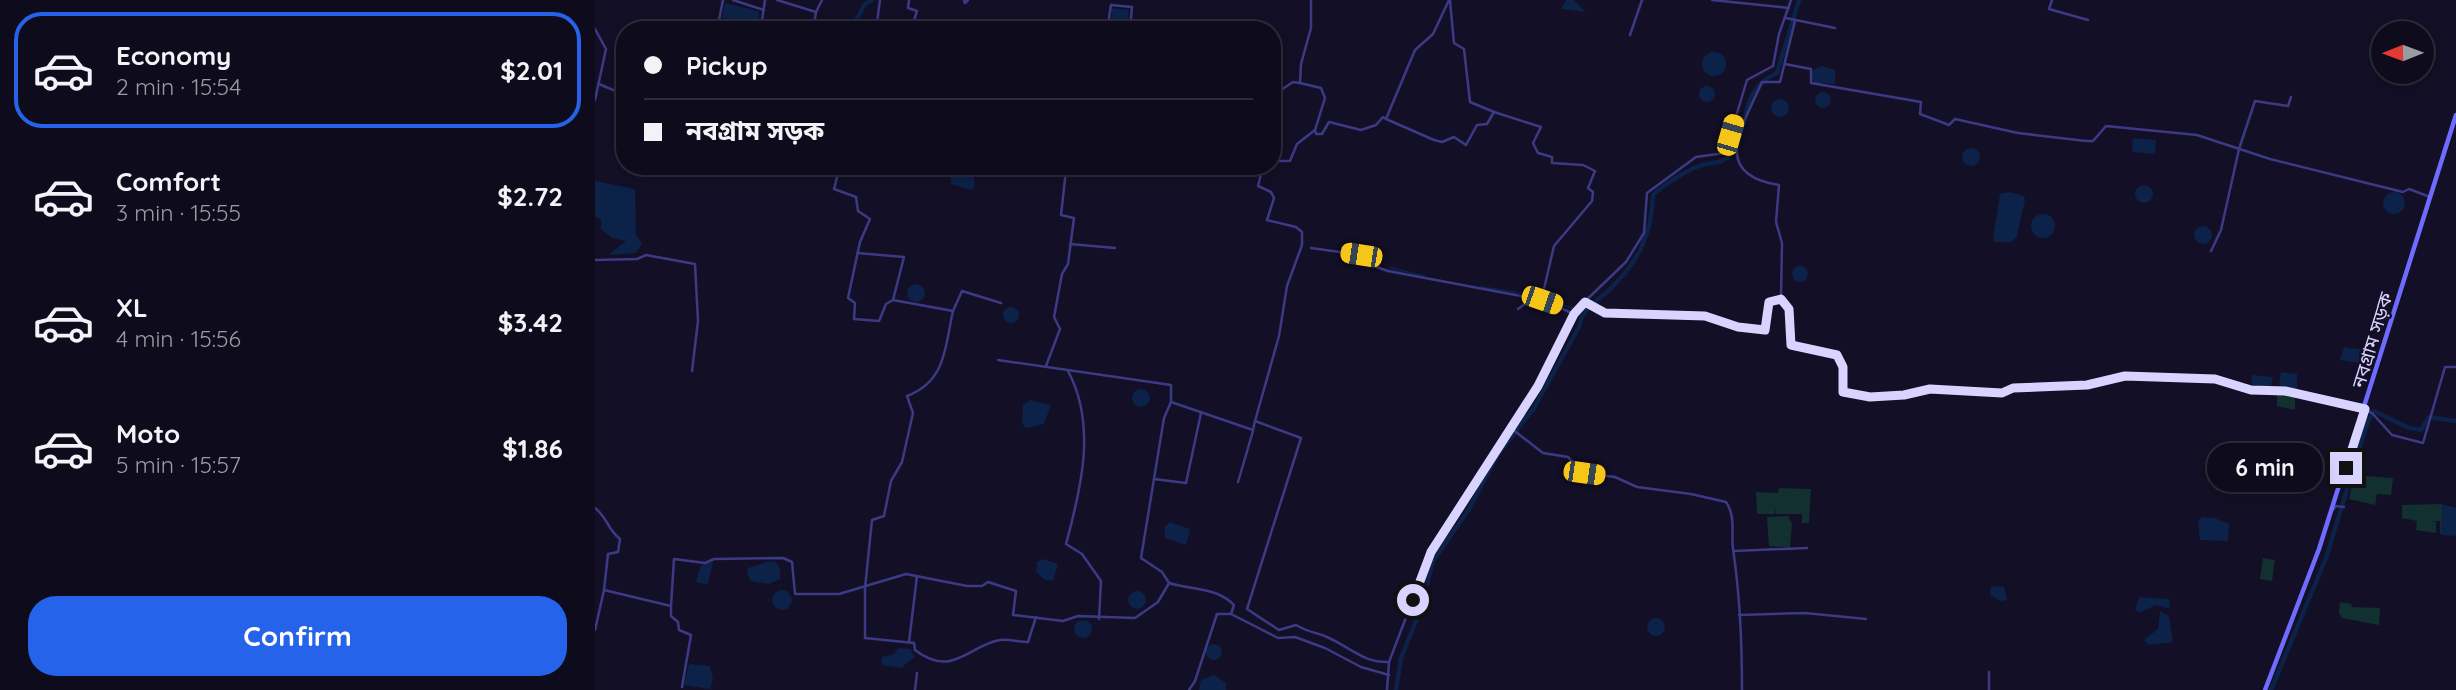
<!DOCTYPE html>
<html lang="en">
<head>
<meta charset="utf-8">
<style>
  :root { --surface:#0e0b1c; --page:#171425; --text:#f1f3f6; --muted:#9b9ba3; --line:#2e2b3b; --accent:#2563eb }
  body { margin:0; font-family:Quicksand,"Noto Sans Bengali",sans-serif; background:var(--page); color:var(--text); height:100vh; display:flex; flex-direction:column; font-size:26px; white-space:nowrap }
  * { box-sizing:border-box; margin:0 }
  p { font-size:23px; color:var(--muted) }
  .icon { flex:none; width:38px; height:38px; fill:none; stroke:currentColor; stroke-width:2; stroke-linecap:round; stroke-linejoin:round }
  .map { position:relative; flex:1; overflow:hidden }
  .side { display:flex; flex-direction:column; background:var(--surface); width:595px }
  .side>* { flex:none }
  .hud { position:absolute; left:21px; top:21px; width:665px; height:154px; border-radius:28px; box-shadow:0 4px 18px #0003,0 0 0 2px var(--line); display:grid; align-content:center; height:154px; padding:0 28px; background:var(--surface) }
  .needle { width:46px; rotate:269deg }
  .buttons { position:absolute; left:1776px; top:21px; display:grid; gap:14px }
  .buttons a { display:grid; place-items:center; width:63px; height:63px; border-radius:50%; background:var(--surface); box-shadow:0 4px 18px #0003,0 0 0 2px var(--line); font-size:35px }
  .end { position:absolute; width:32px; height:32px; margin:-16px; border:9px solid #d9d4ff; background:#111; box-shadow:0 0 0 4px #111 }
  .from { border-radius:50% }
  .bubble { position:absolute; height:49px; border-radius:24px; background:var(--surface); box-shadow:0 4px 18px #0003,0 0 0 2px var(--line); font-size:23px; font-weight:700; line-height:49px; text-align:center }
  .car { position:absolute; width:21px; height:42px; margin:-21px -10px; border-radius:9px; box-shadow:0 0 5px 2px #0007; background:linear-gradient(#f5c518 24%,#345 0 40%,#f5c518 0 76%,#345 0 86%,#f5c518 0) }
  .hud b { display:flex; align-items:center; gap:24px; height:66px; font-size:26px }
  .hud b+b { border-top:2px solid var(--line) }
  .hud i { width:18px; height:18px; background:var(--text) }
  ul { padding:12px 0 0; list-style:none }
  li { display:flex; align-items:center; gap:21px; height:116px; margin:0 14px 10px; padding:0 14px; border:4px solid transparent; border-radius:28px }
  li div { flex:1 }
  li b { display:block; font-size:26px }
  li em { font-style:normal; font-weight:700 }
  li.on { border-color:var(--accent) }
  li>.icon { width:63px; height:63px; stroke-width:1.5 }
  .cta { display:flex; gap:14px; margin-top:auto; padding:14px 28px }
  .cta a { flex:1; height:80px; border-radius:28px; background:var(--accent); color:#fff; font-size:28px; font-weight:700; line-height:80px; text-align:center }
  main { display:flex; flex:1; min-height:0 }
  .map>svg:first-child { display:block }
  .green { fill:#12302f }
  .water { fill:#0c2248 }
  .lines { fill:none; stroke-linecap:round; stroke-linejoin:round }
  .stream { stroke:#0c2248; stroke-width:2 }
  .canal { stroke:#0c2248; stroke-width:4.5 }
  .street { stroke:#3d3a85; stroke-width:2.5 }
  .secondary { stroke:#6f6bff; stroke-width:4.5 }
  .route { stroke:#d9d4ff; stroke-width:9 }
  .labels { text-anchor:middle; dominant-baseline:central; stroke-width:5; stroke-linejoin:round; paint-order:stroke }
  .street-label { font-size:19px; fill:#d9d4ff; stroke:#130f26 }
</style>
</head>
<body>
<main>
<section class="side">
<ul>
<li class="on"><svg class="icon" aria-label="car" viewBox="0 0 24 24"><path d="M5 17H2v-5l4-1 3-4h7l3 4 3 1v5h-3M9 17h6M6 11h13"/><circle cx="7" cy="17" r="2"/><circle cx="17" cy="17" r="2"/></svg><div><b>Economy</b><p>2 min · 15:54</p></div><em>$2.01</em></li>
<li><svg class="icon" aria-label="car" viewBox="0 0 24 24"><path d="M5 17H2v-5l4-1 3-4h7l3 4 3 1v5h-3M9 17h6M6 11h13"/><circle cx="7" cy="17" r="2"/><circle cx="17" cy="17" r="2"/></svg><div><b>Comfort</b><p>3 min · 15:55</p></div><em>$2.72</em></li>
<li><svg class="icon" aria-label="car" viewBox="0 0 24 24"><path d="M5 17H2v-5l4-1 3-4h7l3 4 3 1v5h-3M9 17h6M6 11h13"/><circle cx="7" cy="17" r="2"/><circle cx="17" cy="17" r="2"/></svg><div><b>XL</b><p>4 min · 15:56</p></div><em>$3.42</em></li>
<li><svg class="icon" aria-label="car" viewBox="0 0 24 24"><path d="M5 17H2v-5l4-1 3-4h7l3 4 3 1v5h-3M9 17h6M6 11h13"/><circle cx="7" cy="17" r="2"/><circle cx="17" cy="17" r="2"/></svg><div><b>Moto</b><p>5 min · 15:57</p></div><em>$1.86</em></li>
</ul>
<div class="cta"><a>Confirm</a></div>
</section>
<div class="map">
<svg width="1861" height="690" viewBox="0 0 1861 690">
  <rect width="100%" height="100%" fill="#130f26"/>
  <!-- green -->
  <g class="green">
    <polygon points="1682,393 1700,395 1700,410 1682,406"/>
    <polygon points="1699,457 1722,465 1725,477 1719,490 1687,481 1692,460"/>
    <polygon points="1770,476 1798,478 1796,495 1782,494 1780,505 1754,499 1758,480 1767,480"/>
    <polygon points="1184,488 1216,489 1214,523 1207,523 1207,514 1181,514 1181,508 1180,514 1162,514 1161,492 1183,493"/>
    <polygon points="1845,504 1861,508 1861,535 1845,534 1845,521 1837,521 1841,522 1841,533 1821,530 1822,521 1807,518 1807,505"/>
    <polygon points="1193,516 1197,524 1195,548 1174,546 1172,517"/>
    <polygon points="1668,558 1680,560 1677,581 1665,579"/>
    <polygon points="1745,602 1756,604 1757,607 1785,608 1784,625 1747,618 1744,613"/>
  </g>
  <!-- water -->
  <g class="water">
    <polygon points="971,0 979,0 991,12 966,9"/>
    <polygon points="130,3 164,11 164,20 169,24 167,29 127,18"/>
    <polygon points="517,8 534,10 533,28 515,27"/>
    <circle cx="1119" cy="64" r="12"/>
    <polygon points="1227,66 1240,70 1240,84 1219,83 1217,79 1218,70"/>
    <circle cx="1112" cy="94" r="8"/>
    <circle cx="1228" cy="100" r="8"/>
    <circle cx="1185" cy="108" r="9"/>
    <polygon points="1538,138 1561,140 1560,154 1537,152"/>
    <circle cx="1376" cy="157" r="9"/>
    <polygon points="359,166 378,169 380,188 375,190 356,184 355,176"/>
    <polygon points="0,181 40,189 41,235 47,243 41,253 14,255 31,241 17,238 6,229 6,219 0,217"/>
    <circle cx="1549" cy="194" r="9"/>
    <circle cx="1799" cy="203" r="11"/>
    <polygon points="1415,192 1429,196 1430,200 1422,236 1417,242 1400,242 1398,239 1405,194"/>
    <circle cx="1448" cy="226" r="12"/>
    <circle cx="1608" cy="235" r="9"/>
    <circle cx="1205" cy="274" r="8"/>
    <circle cx="321" cy="293" r="9"/>
    <circle cx="416" cy="315" r="8"/>
    <polygon points="1749,347 1768,350 1764,363 1745,360"/>
    <polygon points="1686,372 1702,374 1702,392 1684,388"/>
    <polygon points="1657,375 1678,377 1675,389 1656,387"/>
    <circle cx="546" cy="398" r="9"/>
    <polygon points="435,400 456,405 449,424 432,428 427,424 428,405"/>
    <polygon points="1847,505 1861,508 1861,536 1846,535"/>
    <polygon points="1607,517 1620,518 1634,524 1633,541 1605,540 1603,521"/>
    <polygon points="575,522 595,529 591,545 570,538 570,526"/>
    <polygon points="448,559 463,564 458,581 450,580 441,572 442,562"/>
    <polygon points="175,561 181,562 185,569 185,579 174,584 156,581 152,574 153,568"/>
    <polygon points="118,562 113,584 103,583 101,581 106,565"/>
    <polygon points="1396,586 1409,587 1412,600 1405,601 1395,595"/>
    <circle cx="187" cy="600" r="10"/>
    <circle cx="542" cy="600" r="9"/>
    <polygon points="1544,597 1574,599 1575,609 1561,605 1544,613 1540,609"/>
    <polygon points="1565,611 1574,616 1578,642 1553,645 1549,640 1563,629"/>
    <circle cx="1061" cy="627" r="9"/>
    <circle cx="488" cy="629" r="9"/>
    <circle cx="619" cy="652" r="8"/>
    <polygon points="303,648 315,649 320,657 306,668 287,665 287,657 299,654"/>
    <polygon points="94,664 115,666 118,680 115,689 89,685"/>
    <polygon points="619,675 631,683 631,690 604,690 606,680"/>
  </g>
  <g class="lines">
    <!-- stream -->
    <g class="stream">
      <polyline points="796,268 829,276"/>
      <polyline points="886,287 938,295 979,309"/>
    </g>
    <!-- canal -->
    <g class="canal">
      <polyline points="266,30 259,24 270,4 277,0"/>
      <path d="M801 690 806 658 825 611 838 561 874 509 903 454 939 408 984 327C987 308 1000 303 1013 291 1042 264 1057 235 1058 195 1070 184 1089 172 1104 166 1114 162 1128 164 1135 155 1157 126 1142 91 1182 73L1204 0"/>
      <polyline points="1676,690 1731,558 1772,424 1779,411 1814,428 1826,430 1834,417 1861,421"/>
    </g>
    <!-- street -->
    <g class="street">
      <polyline points="128,0 124,20 162,30"/>
      <polyline points="138,0 169,10"/>
      <polyline points="182,0 221,12 218,30"/>
      <polyline points="314,0 313,8 322,11 316,30"/>
      <polyline points="369,0 370,3 373,0"/>
      <polyline points="1117,0 1194,8"/>
      <polyline points="1457,0 1454,9 1493,20"/>
      <polyline points="855,1 859,43 869,49 875,102 899,112"/>
      <polyline points="221,12 227,0"/>
      <polyline points="1191,18 1240,28"/>
      <polyline points="283,21 302,30"/>
      <path d="M1200 21 1185 82H1167C1148 126 1114 174 1184 185L1181 222 1187 243 1186 299 1194 309 1196 345 1242 355 1248 367V392L1275 397 1309 395 1335 389 1407 393 1418 389 1492 385 1530 376 1620 379 1656 390 1690 391 1765 408 1777 413 1797 435 1828 443 1850 367H1861"/>
      <polyline points="397,24 414,30"/>
      <polyline points="0,29 11,49 0,100"/>
      <polyline points="169,30 173,23 167,20 170,0"/>
      <polyline points="281,30 285,0"/>
      <polyline points="512,30 516,5 537,7 535,30"/>
      <polyline points="1035,35 1047,0"/>
      <polyline points="1190,64 1216,69 1216,83 1326,102 1325,114 1354,125 1360,119 1423,133 1491,141 1498,141 1511,126 1602,135 1675,159 1808,192 1814,189 1835,197"/>
      <polyline points="4,84 30,95"/>
      <polyline points="677,96 698,82 705,83"/>
      <polyline points="791,119 839,140 847,142 859,137 871,145 882,125 892,124 899,112 946,127 938,143 943,153 957,157 957,163 988,165 1000,171 993,188 998,192 997,201 959,246 948,293"/>
      <polyline points="720,130 721,134 727,134 734,122 766,130 781,125 788,117 791,119 820,50 838,34 854,0"/>
      <polyline points="677,161 695,161 702,144 720,130 730,98 726,88 705,83 706,64 716,28 716,0"/>
      <path d="M245 166 239 189 261 197 263 211 275 219 265 242 253 298 260 303 259 319 284 321 291 304 298 300 358 311C350 345 352 381 312 396L318 413 307 462 296 481 289 516 277 520 270 588V638L319 643 320 650C358 679 374 645 405 640 414 639 425 642 433 642L441 617"/>
      <path d="M668 166 663 186 676 192 679 198 672 220 701 227 707 232V245L692 286 684 336 660 421 706 438 652 609 684 630 701 625C714 633 721 632 732 637 755 647 768 663 794 662"/>
      <polyline points="475,244 520,248"/>
      <polyline points="716,248 766,255 772,258 773,264 793,271 947,300 979,314"/>
      <polyline points="1616,251 1626,230 1644,149 1660,101 1693,106 1696,97"/>
      <polyline points="262,253 309,257 298,300"/>
      <polyline points="0,260 42,259 51,255 100,264 103,321 97,371"/>
      <path d="M992 302C1024 329 1073 308 1111 316 1131 321 1149 328 1170 330L1174 302 1186 299"/>
      <polyline points="923,309 938,298"/>
      <polyline points="358,311 367,291 406,303"/>
      <polyline points="403,360 576,385 576,402 658,430 660,421"/>
      <polyline points="451,366 465,329 459,317 467,274 473,264 479,218 466,215 471,170 477,166"/>
      <path d="M473 371C502 425 486 489 471 544L487 554 506 581 504 619"/>
      <path d="M917 429 948 453 973 457 989 473 1020 477 1042 487 1096 494 1131 502C1141 516 1136 533 1138 549 1145 595 1147 643 1147 690"/>
      <polyline points="559,479 591,483 606,413"/>
      <polyline points="643,482 658,431"/>
      <path d="M0 508C12 517 13 530 25 539L23 552 13 554 9 590 76 606V616L83 622 84 630 96 635 87 687"/>
      <polyline points="1738,510 1741,506 1749,507"/>
      <polyline points="1139,551 1212,548"/>
      <polyline points="574,583 567,572 546,558 569,418 576,402"/>
      <path d="M76 606 79 559 110 563 119 559 188 558 197 562 200 594H244L311 574 372 586H387L393 582 421 591 418 615 468 621 483 616 540 618 563 602 574 583C596 590 622 587 639 605L636 614 683 638 700 637 730 648 766 667 794 675"/>
      <polyline points="1144,615 1210,613 1271,619"/>
      <polyline points="0,630 9,590"/>
      <polyline points="314,642 322,576"/>
      <polyline points="1394,672 1394,690"/>
      <polyline points="320,690 322,673"/>
      <polyline points="594,690 600,681 622,614 635,614"/>
      <polyline points="792,690 794,662 836,552 943,386 983,308 1031,262 1049,233 1052,193 1101,157 1130,153 1152,80 1178,66 1184,34 1196,0"/>
    </g>
    <!-- secondary -->
    <polyline class="secondary" points="1670,690 1724,549 1861,115"/>
  </g>
  <g class="lines">
    <!-- route -->
    <polyline class="route" points="818,600 836,552 943,386 979,314 990,302 1010,313 1110,316 1143,327 1170,330 1174,302 1186,299 1194,309 1196,345 1242,355 1248,367 1248,392 1275,397 1309,395 1335,389 1407,393 1418,388 1492,385 1530,376 1620,379 1656,390 1690,391 1770,409 1751,468"/>
  </g>
  <g class="labels">
    <!-- street labels -->
    <g class="street-label">
      <text transform="translate(1777 340) rotate(-73)">নবগ্রাম সড়ক</text>
    </g>
  </g>
</svg>
<div class="buttons">
<a><svg class="needle" viewBox="-14 -14 28 28"><path d="M0-13l5 13h-10z" fill="#e53935"/><path d="M0 13l5-13h-10z" fill="#9b9ba3"/></svg></a>
</div>
<i class="end from" style="left:818px;top:600px"></i>
<i class="end" style="left:1751px;top:468px"></i>
<div class="bubble" style="left:1612px;top:443px;width:116px">6 min</div>
<i class="car" style="left:1135px;top:135px;rotate:16deg"></i>
<i class="car" style="left:766px;top:255px;rotate:279deg"></i>
<i class="car" style="left:947px;top:300px;rotate:109deg"></i>
<i class="car" style="left:989px;top:473px;rotate:98deg"></i>
<div class="hud">
<b><i class="from"></i>Pickup</b>
<b><i></i>নবগ্রাম সড়ক</b>
</div>
</div>
</main>
</body>
</html>
